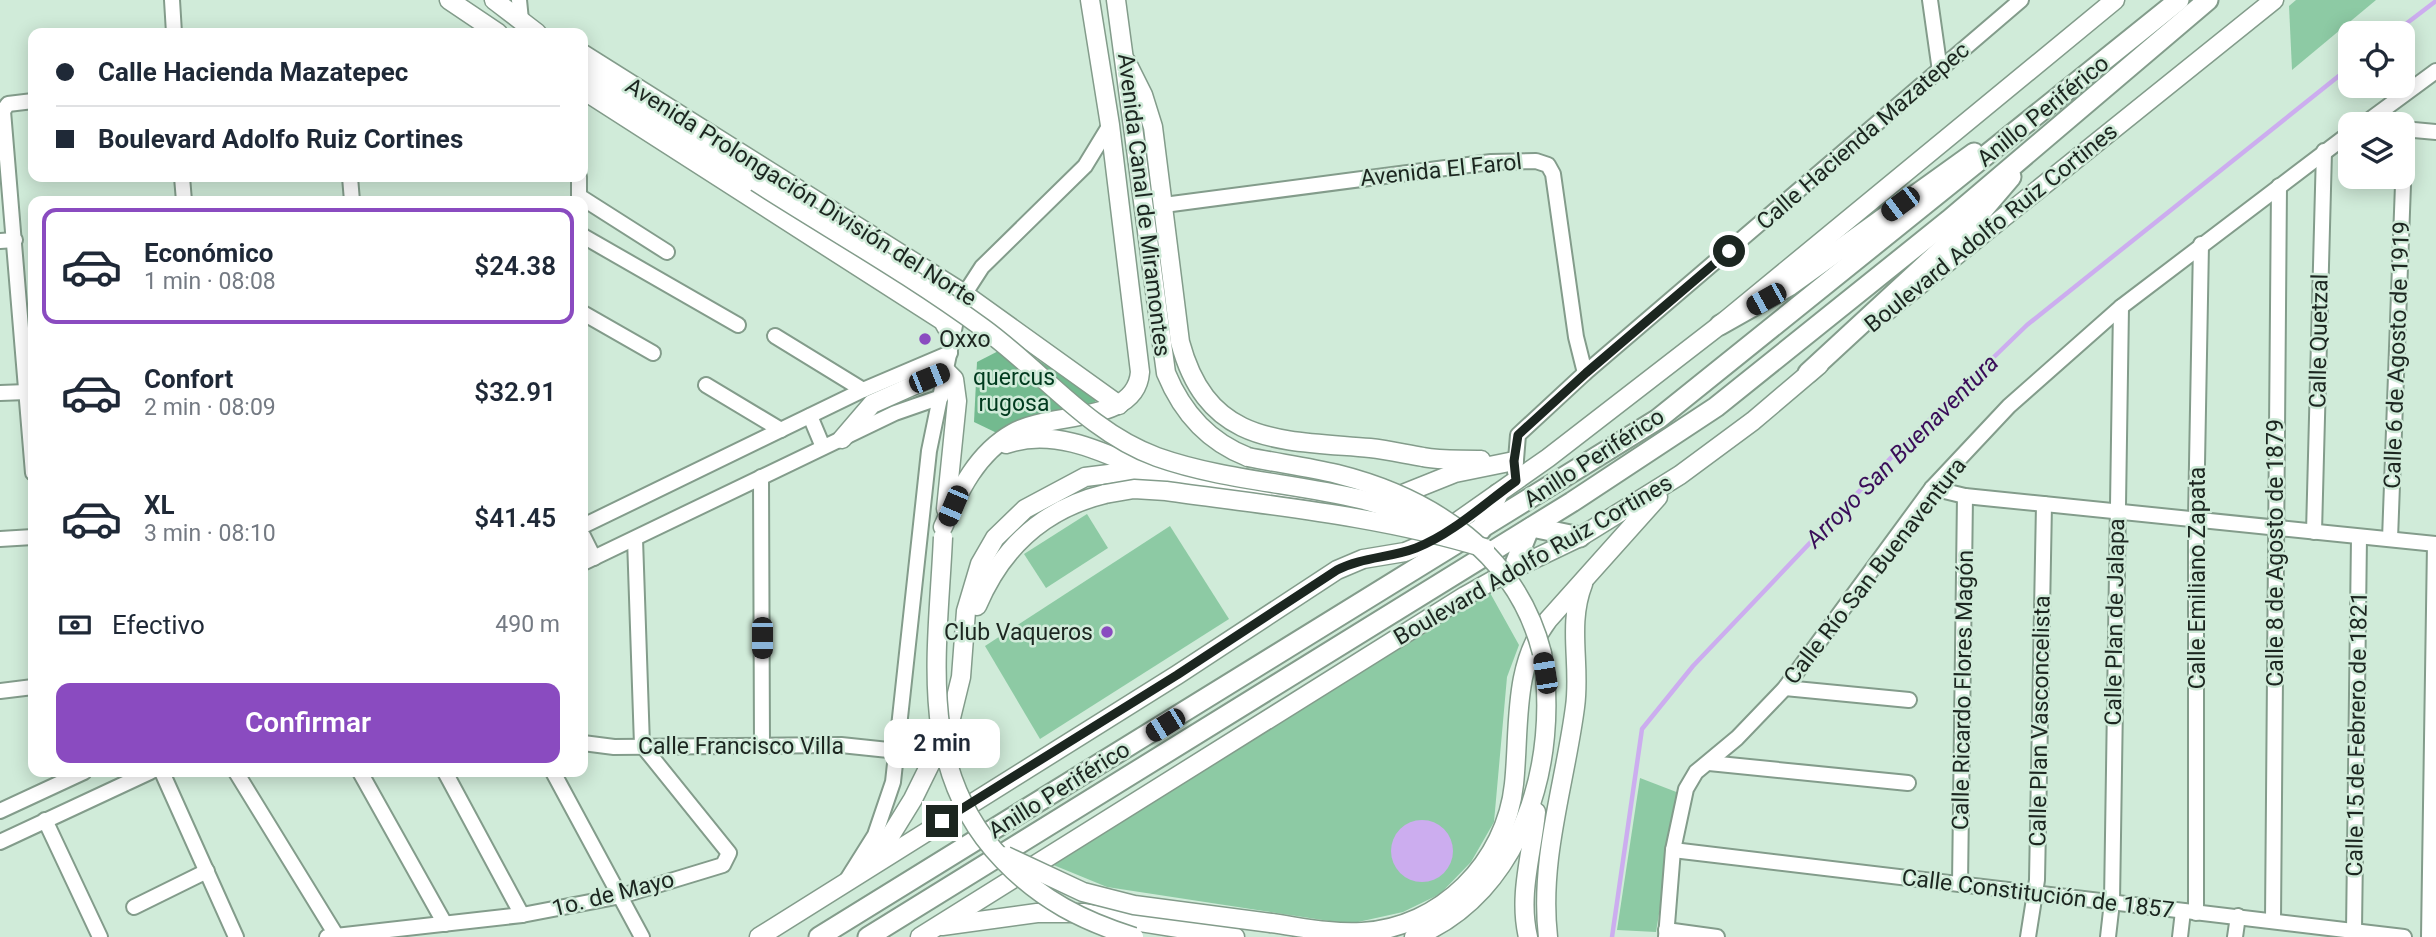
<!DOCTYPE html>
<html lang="es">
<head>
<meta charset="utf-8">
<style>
  :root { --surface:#fff; --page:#f6f6f7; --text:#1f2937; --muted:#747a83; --line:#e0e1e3; --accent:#8a4bc0 }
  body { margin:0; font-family:Roboto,sans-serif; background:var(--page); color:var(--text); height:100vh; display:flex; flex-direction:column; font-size:26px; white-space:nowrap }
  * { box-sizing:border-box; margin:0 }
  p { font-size:23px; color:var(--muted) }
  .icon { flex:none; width:38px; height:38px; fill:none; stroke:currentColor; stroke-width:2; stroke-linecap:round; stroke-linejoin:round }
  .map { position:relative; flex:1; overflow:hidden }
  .panel { position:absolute; left:28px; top:196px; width:560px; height:581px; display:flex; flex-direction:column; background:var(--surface); border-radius:14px; box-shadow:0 4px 18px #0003 }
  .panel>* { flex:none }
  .top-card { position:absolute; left:28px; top:28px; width:560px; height:154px; border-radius:14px; box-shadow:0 4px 18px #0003; display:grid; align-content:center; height:154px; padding:0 28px; background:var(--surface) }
  .tools { position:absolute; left:2338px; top:21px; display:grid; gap:14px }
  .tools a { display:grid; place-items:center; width:77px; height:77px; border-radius:14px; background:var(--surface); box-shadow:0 4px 18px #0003; font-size:35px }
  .end { position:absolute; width:32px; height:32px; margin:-16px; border:9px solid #1c2620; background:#fff; box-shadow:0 0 0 4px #fff }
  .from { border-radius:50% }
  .bubble { position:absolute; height:49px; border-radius:14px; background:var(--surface); box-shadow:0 4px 18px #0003; font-size:23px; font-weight:600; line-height:49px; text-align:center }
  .car { position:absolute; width:21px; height:42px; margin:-21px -10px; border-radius:9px; box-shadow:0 0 5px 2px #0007; background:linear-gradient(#222 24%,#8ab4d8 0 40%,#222 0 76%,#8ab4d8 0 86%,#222 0) }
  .top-card b { display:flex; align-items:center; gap:24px; height:66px; font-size:26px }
  .top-card b+b { border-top:2px solid var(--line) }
  .top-card i { width:18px; height:18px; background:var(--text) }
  ul { padding:12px 0 0; list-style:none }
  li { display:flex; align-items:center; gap:21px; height:116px; margin:0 14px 10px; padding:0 14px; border:4px solid transparent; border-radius:14px }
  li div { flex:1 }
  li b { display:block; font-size:26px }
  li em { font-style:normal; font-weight:600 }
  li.current { border-color:var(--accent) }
  li>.icon { width:63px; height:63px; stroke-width:1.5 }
  .pay { display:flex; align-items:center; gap:18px; height:77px; padding:0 28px; font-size:26px }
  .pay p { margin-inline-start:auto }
  .primary-button { display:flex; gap:14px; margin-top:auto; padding:14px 28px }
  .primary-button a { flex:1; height:80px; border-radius:14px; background:var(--accent); color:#fff; font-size:28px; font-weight:600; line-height:80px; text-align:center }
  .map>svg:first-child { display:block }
  .green { fill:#8dcaa4 }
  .forest { fill:#73ba8f }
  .water { fill:#ccadef }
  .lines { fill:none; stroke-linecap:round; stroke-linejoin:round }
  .stream { stroke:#ccadef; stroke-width:4.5 }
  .minor-casing { stroke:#839c8b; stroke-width:18 }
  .major-casing { stroke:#839c8b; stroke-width:21 }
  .highway-casing { stroke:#839c8b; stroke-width:23 }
  .minor { stroke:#fff; stroke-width:14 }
  .major { stroke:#fff; stroke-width:18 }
  .highway { stroke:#fff; stroke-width:19 }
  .major-bridge-casing { stroke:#839c8b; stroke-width:21; stroke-linecap:butt }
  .major-bridge { stroke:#fff; stroke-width:18 }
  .route { stroke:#1c2620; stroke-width:9 }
  .poi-dot { fill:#8a4bc0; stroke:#d0ebd9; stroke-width:2.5 }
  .labels { text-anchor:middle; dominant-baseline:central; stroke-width:5; stroke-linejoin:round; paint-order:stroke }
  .street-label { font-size:23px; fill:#1c2620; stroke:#d0ebd9 }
  .poi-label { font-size:23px; fill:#1c2620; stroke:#d0ebd9; text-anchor:start }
  .park-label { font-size:23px; fill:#003a1e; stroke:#d0ebd9 }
  .water-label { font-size:24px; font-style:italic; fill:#3a0d59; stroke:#d0ebd9 }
</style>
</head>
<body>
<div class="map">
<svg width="2436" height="937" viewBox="0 0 2436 937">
  <rect width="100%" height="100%" fill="#d0ebd9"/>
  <!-- green -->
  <g class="green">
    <polygon points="2296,0 2376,0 2292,70 2289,6"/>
    <polygon points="1087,514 1108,548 1046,588 1024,554"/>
    <polygon points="1170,526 1229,619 1040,739 985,646"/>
    <polygon points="1489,591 1519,645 1507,677 1494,822 1471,862 1440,894 1403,912 1349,924 1107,887 1051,864"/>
    <polygon points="1640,778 1679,793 1656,932 1617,930"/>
  </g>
  <!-- forest -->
  <polygon class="forest" points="1012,344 1099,398 1089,408 999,434 974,422 977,362"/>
  <!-- water -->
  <circle class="water" cx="1422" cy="851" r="31"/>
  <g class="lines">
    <!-- stream -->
    <g class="stream">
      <polyline points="2394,33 2436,1"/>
      <polyline points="1612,937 1642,729 1693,666 1905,443 2027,325 2350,67"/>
    </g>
    <defs>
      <g id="minor">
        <polyline points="172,0 174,33"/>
        <polyline points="519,0 521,20"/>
        <polyline points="1930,0 1940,71"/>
        <polyline points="33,101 8,104 3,111 33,473"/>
        <polyline points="2364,124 2436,71"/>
        <polyline points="2403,129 2436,132"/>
        <polyline points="182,177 184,201"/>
        <polyline points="350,177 352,201"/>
        <polyline points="579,177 579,201"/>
        <polyline points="579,196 667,252"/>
        <polyline points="1164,205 1491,162 1536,161 1548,165 1553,174 1576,337 1585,373"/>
        <polyline points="583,236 738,325"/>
        <polyline points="0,241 15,240"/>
        <polyline points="583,313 653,353"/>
        <polyline points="775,336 863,390"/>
        <polyline points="706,385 781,430"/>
        <polyline points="0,393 27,392"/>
        <polyline points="810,416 823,447"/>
        <polyline points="1515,472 1518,435 1585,373 2021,0"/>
        <polyline points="761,477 762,744"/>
        <polyline points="1932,488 1965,496 2436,544"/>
        <polyline points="583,526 863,390 950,353"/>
        <polyline points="2314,532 2324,151"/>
        <polyline points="583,536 594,558"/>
        <polyline points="0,539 33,537"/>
        <polyline points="2390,539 2405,130"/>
        <polyline points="583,563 895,413 941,397"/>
        <polyline points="1785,688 1909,700"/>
        <polyline points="0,691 33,687"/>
        <polyline points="583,743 614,747 841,745 898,751"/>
        <polyline points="1709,763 1908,783"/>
        <polyline points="162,772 236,937"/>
        <polyline points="236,772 336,935"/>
        <polyline points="360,772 445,924"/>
        <polyline points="445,772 522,915"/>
        <polyline points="553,772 642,937"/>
        <polyline points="0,811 84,772"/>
        <polyline points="45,820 100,937"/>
        <polyline points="0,842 150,772"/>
        <polyline points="1673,850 2404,937"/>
        <polyline points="848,878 875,835 893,782 929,451 960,301 982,267 1085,166 1110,125"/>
        <polyline points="1960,884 1965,496"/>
        <polyline points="134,907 207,871"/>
        <polyline points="2196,913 2196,519 2201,244"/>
        <polyline points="2273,920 2279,186"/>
        <polyline points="1666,930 1717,937"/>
        <polyline points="2354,931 2359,537"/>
        <polyline points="327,937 522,915 621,896 723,865 729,853 642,745 635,539"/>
        <polyline points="1666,937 1673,850 1686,789 1696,772 1737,738 1785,688 1932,488 2009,406 2121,307 2350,133"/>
        <polyline points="2028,937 2037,880 2044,504"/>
        <polyline points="2108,937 2112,902 2121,307"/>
        <polyline points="2180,937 2183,911"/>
        <polyline points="2235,937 2238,916"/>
        <polyline points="2429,937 2435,544"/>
      </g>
      <g id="major">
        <polyline points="449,0 498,33"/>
        <polyline points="494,0 537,33"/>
        <path d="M1116 0 1166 373C1182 412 1209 442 1248 457"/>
        <polyline points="583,54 963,293 1119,405"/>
        <path d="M1126 61 1143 95 1153 127 1180 342C1208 446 1280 440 1370 448 1388 450 1405 454 1423 457 1441 461 1462 459 1481 460"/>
        <polyline points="583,73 756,182"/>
        <polyline points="583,90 943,321 952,337"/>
        <polyline points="1887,311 2274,0"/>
        <polyline points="842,439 872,404 946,371 954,379 957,401 946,509"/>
        <path d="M1006 444C1052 428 1099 450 1140 468"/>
        <polyline points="1390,499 1455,473 1514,461"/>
        <path d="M943 527C959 491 977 453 1013 433 1051 411 1136 425 1140 372L1110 125 1090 0"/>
        <path d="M977 606C1002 547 1043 509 1105 494"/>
        <polyline points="876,859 913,799 949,726 961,677 966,611 980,564 995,538 1025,509 1085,477 1133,471 1349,503"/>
        <path d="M1271 923C1301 927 1332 934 1362 932 1441 928 1506 862 1514 784 1520 728 1512 667 1548 620L1658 497"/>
        <polyline points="942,926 1037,913 1083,913 1235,937"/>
        <polyline points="759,937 1177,675 1337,570 1363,559 1405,552 1427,543 1548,458 1720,325 2115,0"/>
        <polyline points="920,937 1465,596 1513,569 1580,537 1680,475 1753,421 1819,365"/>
        <path d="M1414 937C1523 893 1560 760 1542 653"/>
        <path d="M1528 937C1518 895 1532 854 1536 812"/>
        <path d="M1548 937C1539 859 1565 784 1575 707 1581 665 1567 625 1583 584"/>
      </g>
      <g id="highway">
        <polyline points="1720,325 1789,286 1974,153"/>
        <polyline points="1808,373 1976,218 2011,177"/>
        <polyline points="1532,527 1580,537"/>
        <polyline points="1481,530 1498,494"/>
        <polyline points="1513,569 1529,529"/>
        <polyline points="819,937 1658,419 2179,0"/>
        <polyline points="868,937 1572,502 1716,407 1949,220 2208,0"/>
      </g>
    </defs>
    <!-- minor casing -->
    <use href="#minor" class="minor-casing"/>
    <!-- major casing -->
    <use href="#major" class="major-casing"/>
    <!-- highway casing -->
    <use href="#highway" class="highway-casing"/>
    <!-- minor -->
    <use href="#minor" class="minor"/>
    <!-- major -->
    <use href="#major" class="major"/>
    <!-- highway -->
    <use href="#highway" class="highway"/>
    <defs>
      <g id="major-bridge">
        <path d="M756 182C831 230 911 275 983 328 1041 370 1088 432 1157 457 1222 480 1293 483 1360 499 1391 506 1420 521 1447 537"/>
        <path d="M1248 457C1277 463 1308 467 1337 474 1433 498 1517 554 1542 653"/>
        <path d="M1105 494 1134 489 1166 491C1273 506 1381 516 1485 548"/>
        <path d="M943 537C938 652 915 769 1003 860 1041 900 1083 921 1134 937"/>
        <polyline points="1006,856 1083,892 1134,905 1271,923"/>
      </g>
    </defs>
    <!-- major-bridge casing -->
    <use href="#major-bridge" class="major-bridge-casing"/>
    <!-- major-bridge -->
    <use href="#major-bridge" class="major-bridge"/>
  </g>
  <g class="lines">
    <!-- route -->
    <path class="route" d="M942 821 1177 675 1337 570C1362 557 1390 558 1416 548 1452 534 1484 504 1516 481L1514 461 1518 435 1586 373 1729 251"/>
  </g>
  <!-- markers -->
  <g class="poi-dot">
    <circle cx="925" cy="339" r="7"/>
    <circle cx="1107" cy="632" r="7"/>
  </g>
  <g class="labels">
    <!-- street labels -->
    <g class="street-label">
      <text transform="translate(2043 111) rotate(-39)">Anillo Periférico</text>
      <text transform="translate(1863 136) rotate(-41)">Calle Hacienda Mazatepec</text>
      <text transform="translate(1441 170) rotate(-6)">Avenida El Farol</text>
      <text transform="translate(801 192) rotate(32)">Avenida Prolongación División del Norte</text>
      <text transform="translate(1144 205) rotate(83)">Avenida Canal de Miramontes</text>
      <text transform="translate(1991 228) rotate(-39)">Boulevard Adolfo Ruiz Cortines</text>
      <text transform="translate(2319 341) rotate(-89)">Calle Quetzal</text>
      <text transform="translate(2397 355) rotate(-88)">Calle 6 de Agosto de 1919</text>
      <text transform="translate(1594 458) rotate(-33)">Anillo Periférico</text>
      <text transform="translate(2275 553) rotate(-90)">Calle 8 de Agosto de 1879</text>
      <text transform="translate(1533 560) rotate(-30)">Boulevard Adolfo Ruiz Cortines</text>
      <text transform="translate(1875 571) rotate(-52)">Calle Río San Buenaventura</text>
      <text transform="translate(2197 578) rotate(-90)">Calle Emiliano Zapata</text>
      <text transform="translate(2115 622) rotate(-89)">Calle Plan de Jalapa</text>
      <text transform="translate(1963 690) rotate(-89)">Calle Ricardo Flores Magón</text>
      <text transform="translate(2040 721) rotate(-89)">Calle Plan Vasconcelista</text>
      <text transform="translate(2357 734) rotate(-89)">Calle 15 de Febrero de 1821</text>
      <text x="741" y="746">Calle Francisco Villa</text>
      <text transform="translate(1059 790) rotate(-32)">Anillo Periférico</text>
      <text transform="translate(613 894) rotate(-14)">1o. de Mayo</text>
      <text transform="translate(2038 894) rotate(7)">Calle Constitución de 1857</text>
    </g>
    <!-- poi labels -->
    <g class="poi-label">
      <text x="939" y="339">Oxxo</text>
      <text x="1093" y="632" text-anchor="end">Club Vaqueros</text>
    </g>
    <!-- park labels -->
    <g class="park-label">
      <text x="1014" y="377">quercus<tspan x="1014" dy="26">rugosa</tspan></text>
    </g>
    <!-- water labels -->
    <g class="water-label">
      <text transform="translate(1902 451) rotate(-45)">Arroyo San Buenaventura</text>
    </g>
  </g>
</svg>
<div class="tools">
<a><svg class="icon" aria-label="locate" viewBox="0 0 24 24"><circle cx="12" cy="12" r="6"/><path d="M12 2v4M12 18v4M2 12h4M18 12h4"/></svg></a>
<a><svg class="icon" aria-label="layers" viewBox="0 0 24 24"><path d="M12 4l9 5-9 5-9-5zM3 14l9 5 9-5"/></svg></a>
</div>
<i class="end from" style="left:1729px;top:251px"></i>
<i class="end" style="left:942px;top:821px"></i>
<div class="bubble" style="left:884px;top:719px;width:116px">2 min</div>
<i class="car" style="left:1900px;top:204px;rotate:233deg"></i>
<i class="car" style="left:1766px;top:299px;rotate:241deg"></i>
<i class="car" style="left:929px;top:378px;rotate:68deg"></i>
<i class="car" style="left:953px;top:506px;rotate:203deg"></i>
<i class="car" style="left:762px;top:638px;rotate:180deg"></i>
<i class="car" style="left:1545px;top:673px;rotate:351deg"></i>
<i class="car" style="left:1165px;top:725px;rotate:238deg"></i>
<div class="top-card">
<b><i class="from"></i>Calle Hacienda Mazatepec</b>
<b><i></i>Boulevard Adolfo Ruiz Cortines</b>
</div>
<section class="panel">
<ul>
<li class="current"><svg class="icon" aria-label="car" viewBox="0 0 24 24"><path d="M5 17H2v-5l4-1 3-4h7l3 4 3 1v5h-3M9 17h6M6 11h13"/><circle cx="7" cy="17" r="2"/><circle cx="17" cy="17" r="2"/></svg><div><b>Económico</b><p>1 min · 08:08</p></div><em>$24.38</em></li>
<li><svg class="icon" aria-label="car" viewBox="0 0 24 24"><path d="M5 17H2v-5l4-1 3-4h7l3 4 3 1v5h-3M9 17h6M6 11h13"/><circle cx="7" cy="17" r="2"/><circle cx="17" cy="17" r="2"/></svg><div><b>Confort</b><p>2 min · 08:09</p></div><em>$32.91</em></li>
<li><svg class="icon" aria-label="car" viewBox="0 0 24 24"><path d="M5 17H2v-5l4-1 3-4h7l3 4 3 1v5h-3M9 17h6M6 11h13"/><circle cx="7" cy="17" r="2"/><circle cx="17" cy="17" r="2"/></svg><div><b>XL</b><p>3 min · 08:10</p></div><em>$41.45</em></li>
</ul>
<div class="pay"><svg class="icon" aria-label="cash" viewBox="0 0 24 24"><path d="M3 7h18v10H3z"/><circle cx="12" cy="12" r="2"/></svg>Efectivo<p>490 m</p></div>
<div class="primary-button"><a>Confirmar</a></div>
</section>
</div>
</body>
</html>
